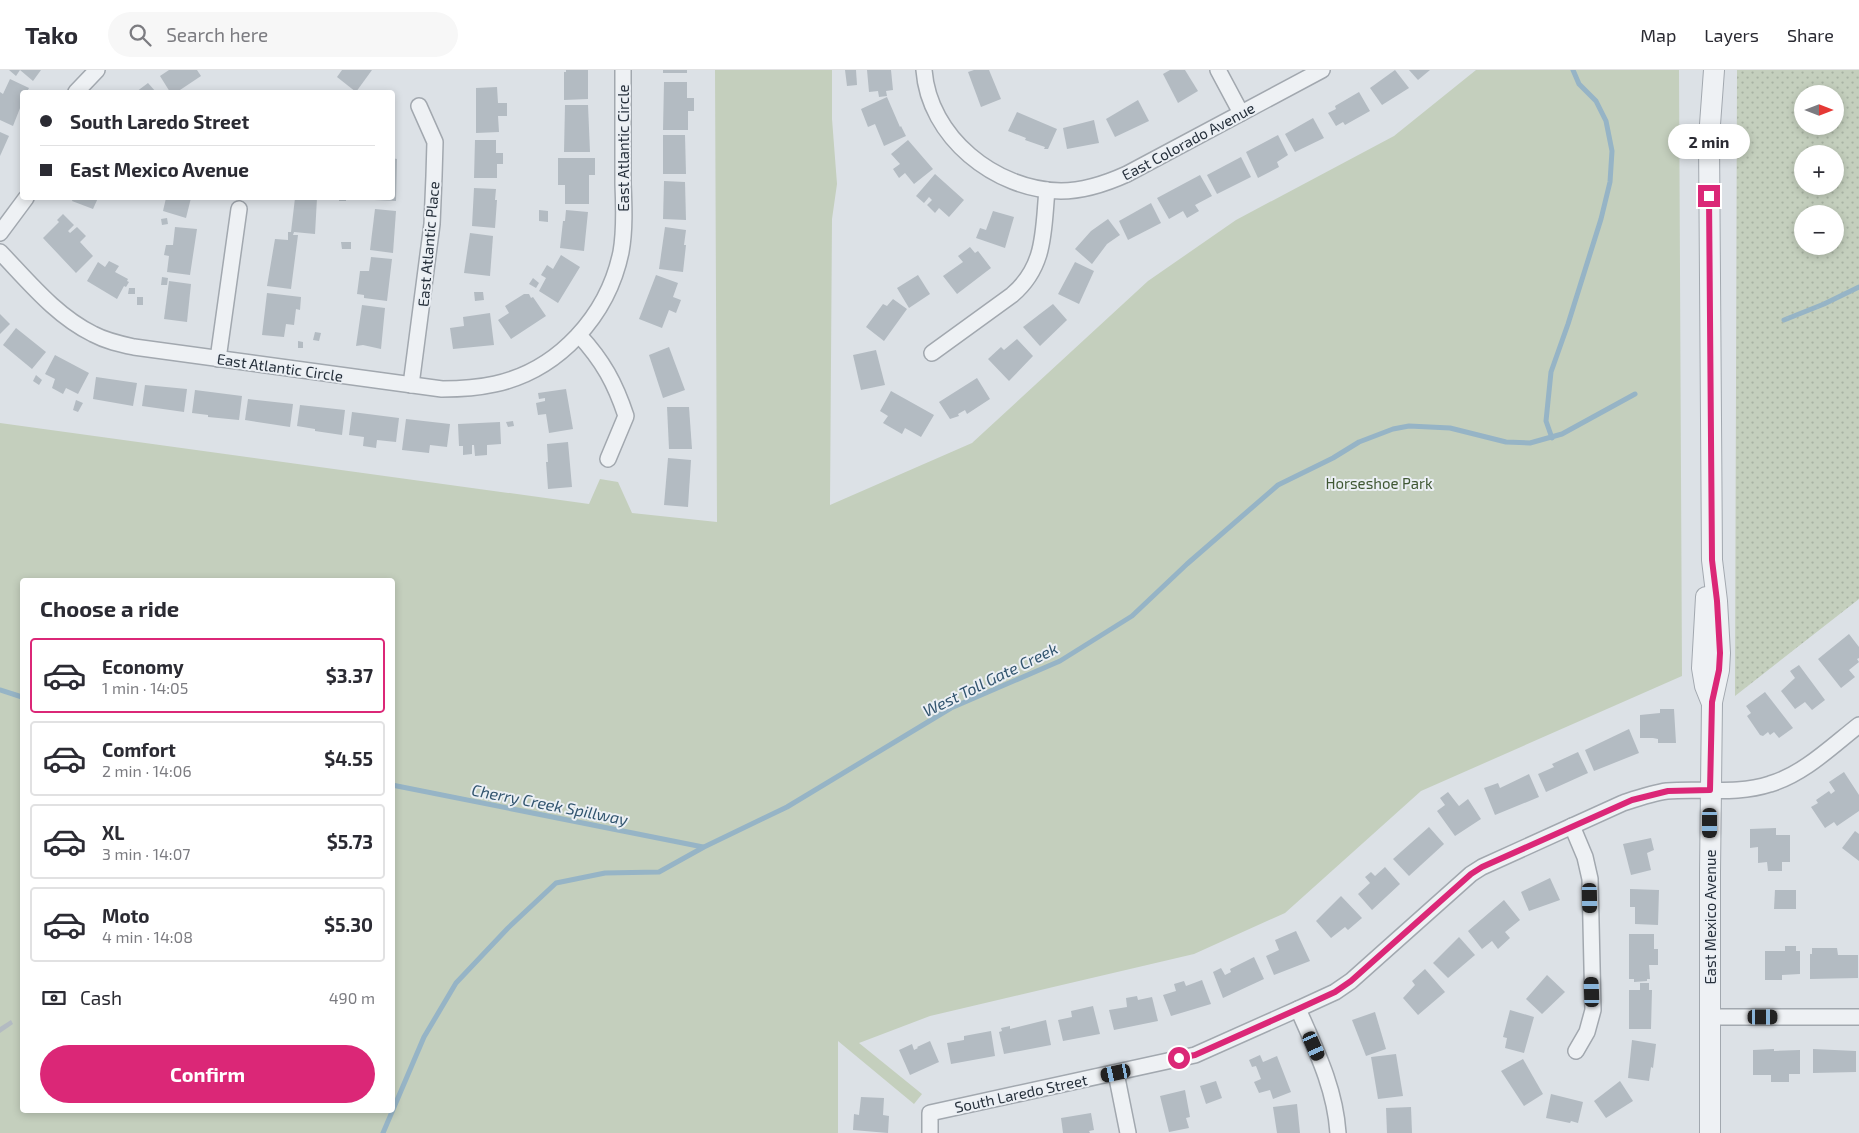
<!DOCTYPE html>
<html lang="en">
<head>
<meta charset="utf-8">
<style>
  :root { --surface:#fff; --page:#f7f7f7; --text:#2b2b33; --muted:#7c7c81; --line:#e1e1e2; --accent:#db2777 }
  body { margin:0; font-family:"Exo 2",sans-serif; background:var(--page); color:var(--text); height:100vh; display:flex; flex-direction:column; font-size:19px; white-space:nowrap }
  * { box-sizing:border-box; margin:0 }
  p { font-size:16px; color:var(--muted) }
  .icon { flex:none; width:28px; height:28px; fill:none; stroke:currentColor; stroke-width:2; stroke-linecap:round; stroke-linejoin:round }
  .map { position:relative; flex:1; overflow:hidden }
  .side { position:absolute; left:20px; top:508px; width:375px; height:535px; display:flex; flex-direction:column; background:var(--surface); border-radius:5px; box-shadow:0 2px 8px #0003 }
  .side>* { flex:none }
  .guide { position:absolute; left:20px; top:20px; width:375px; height:110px; border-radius:5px; box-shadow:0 2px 8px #0003; display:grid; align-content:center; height:110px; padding:0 20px; background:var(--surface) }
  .needle { width:32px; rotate:90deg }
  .fabs { position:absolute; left:1794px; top:15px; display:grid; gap:10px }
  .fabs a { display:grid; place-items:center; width:50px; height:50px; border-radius:50%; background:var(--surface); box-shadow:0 2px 8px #0003; font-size:25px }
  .end { position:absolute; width:22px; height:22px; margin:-11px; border:6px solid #db2777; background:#fff; box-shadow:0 0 0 2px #fff }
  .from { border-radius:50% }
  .bubble { position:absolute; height:35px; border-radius:18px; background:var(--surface); box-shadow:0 2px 8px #0003; font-size:16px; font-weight:700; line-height:35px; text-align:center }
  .car { position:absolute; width:15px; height:30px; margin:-15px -8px; border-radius:6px; box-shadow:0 0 4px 1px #0007; background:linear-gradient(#222 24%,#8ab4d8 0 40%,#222 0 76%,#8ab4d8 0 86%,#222 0) }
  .guide b { display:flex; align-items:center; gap:18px; height:48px; font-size:19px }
  .guide b+b { border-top:1px solid var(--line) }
  .guide i { width:12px; height:12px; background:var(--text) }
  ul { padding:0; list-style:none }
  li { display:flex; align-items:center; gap:15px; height:75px; margin:0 10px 8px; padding:0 10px; border:2px solid var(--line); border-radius:5px }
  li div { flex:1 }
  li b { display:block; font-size:19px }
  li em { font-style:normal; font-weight:700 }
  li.current { border-color:var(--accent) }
  li>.icon { width:45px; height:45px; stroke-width:1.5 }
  h2 { padding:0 20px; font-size:22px; line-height:60px }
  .pay { display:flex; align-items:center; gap:12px; height:55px; padding:0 20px; font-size:19px }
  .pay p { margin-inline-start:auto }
  .action { display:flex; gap:10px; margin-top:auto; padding:10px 20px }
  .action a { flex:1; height:58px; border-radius:30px; background:var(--accent); color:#fff; font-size:20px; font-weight:700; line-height:58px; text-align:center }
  header { display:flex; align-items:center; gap:30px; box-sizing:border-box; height:70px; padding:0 25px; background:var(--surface); border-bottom:1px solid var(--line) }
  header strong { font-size:24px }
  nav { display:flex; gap:28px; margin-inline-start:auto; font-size:18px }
  .search { width:350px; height:45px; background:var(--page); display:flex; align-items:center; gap:12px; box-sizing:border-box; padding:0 18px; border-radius:28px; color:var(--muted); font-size:19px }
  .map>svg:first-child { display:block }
  .grass { fill:url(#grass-dots); fill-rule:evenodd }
  .park { fill:#c4cfbd; fill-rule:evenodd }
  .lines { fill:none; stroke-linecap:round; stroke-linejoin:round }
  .stream { stroke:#96b4c6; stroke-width:5 }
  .building { fill:#b3bbc2 }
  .minor-casing { stroke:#a2a8af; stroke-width:18 }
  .tertiary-casing { stroke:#a2a8af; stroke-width:22 }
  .minor { stroke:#eef1f4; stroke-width:15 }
  .tertiary { stroke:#eef1f4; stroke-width:20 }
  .route { stroke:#db2777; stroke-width:6 }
  .labels { text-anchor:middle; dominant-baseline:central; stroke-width:4; stroke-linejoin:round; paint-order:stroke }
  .street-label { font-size:15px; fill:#26303b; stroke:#ebeff4 }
  .park-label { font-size:15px; fill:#3f5733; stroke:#ebeff4 }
  .water-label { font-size:16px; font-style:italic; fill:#31546e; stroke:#ebeff4 }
</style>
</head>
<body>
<header>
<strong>Tako</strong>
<div class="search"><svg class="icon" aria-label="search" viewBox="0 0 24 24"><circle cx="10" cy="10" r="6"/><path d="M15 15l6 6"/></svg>Search here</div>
<nav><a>Map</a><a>Layers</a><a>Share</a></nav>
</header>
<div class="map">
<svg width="1859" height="1063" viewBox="0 0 1859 1063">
  <defs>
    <pattern id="grass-dots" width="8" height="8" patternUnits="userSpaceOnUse" patternTransform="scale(1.25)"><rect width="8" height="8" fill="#c4cfbd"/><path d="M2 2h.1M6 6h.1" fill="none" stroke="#a8b2a3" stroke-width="1.8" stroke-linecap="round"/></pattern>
  </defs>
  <rect width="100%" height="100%" fill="#dce1e6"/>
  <!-- grass -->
  <path class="grass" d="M1737 0H1859V529L1735 626ZM1802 24H1835V56H1802ZM1802 84H1835V116H1802ZM1802 144H1835V176H1802Z"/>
  <!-- park -->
  <path class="park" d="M715 0H832V49L837 114 832 149 830 435 972 373 1148 211 1236 150 1394 66 1476 0H1679L1682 606 1421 721 1285 843 1194 884 930 946 859 973 922 1024 914 1034 838 971V1063H0V353L589 434 600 409 618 412 632 443 717 452ZM22 510H392V1040H22Z"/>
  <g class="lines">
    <!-- stream -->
    <g class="stream">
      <polyline points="1784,250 1824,234 1859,217"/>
      <polyline points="1552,368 1546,351 1551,302 1568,254 1601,149 1610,112 1612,81 1606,51 1596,31 1579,14 1573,0"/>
      <polyline points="0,620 22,627"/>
      <polyline points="392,715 703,777"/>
      <polyline points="383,1063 424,967 456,913 508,858 556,813 605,803 659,802 704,777 787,737 951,638 1060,591 1132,546 1187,494 1278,415 1333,388 1359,372 1393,359 1409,356 1450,358 1506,372 1530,373 1562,364 1635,324"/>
    </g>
  </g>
  <!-- building -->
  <g class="building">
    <polygon points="9,0 41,0 33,11 20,0 16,6"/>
    <polygon points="169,0 197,0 201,6 177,22 170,22 160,6"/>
    <polygon points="342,0 372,0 356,22 337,7"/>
    <polygon points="566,0 588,0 588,29 564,30 564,2 566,2"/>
    <rect x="663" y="0" width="24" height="3"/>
    <polygon points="845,0 856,0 857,15 847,16"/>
    <polygon points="867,0 891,0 893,20 886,21 887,26 879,27 878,21 869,22"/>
    <polygon points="974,0 989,0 1001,29 981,37 968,2"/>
    <polygon points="1170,0 1185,0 1198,21 1178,33 1163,4"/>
    <polygon points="1395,0 1409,18 1382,35 1370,18"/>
    <polygon points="1409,0 1430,0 1418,10"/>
    <polygon points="10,9 29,18 27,22 22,22 22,33 13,56 0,50 0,22 3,24"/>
    <polygon points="664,12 687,12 687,28 694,28 694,41 688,41 688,60 663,60"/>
    <polygon points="148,13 156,22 136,22"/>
    <polygon points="497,17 498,33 507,33 507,46 498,46 499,62 476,63 476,18"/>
    <polygon points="1359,22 1370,41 1345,55 1343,52 1336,56 1328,43 1336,39 1335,36"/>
    <polygon points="887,27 900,57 901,56 906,66 884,76 875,54 868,57 861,39"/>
    <polygon points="1138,30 1149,51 1115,67 1106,49"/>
    <polygon points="565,35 588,35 590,82 564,82"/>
    <polygon points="1017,42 1057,59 1048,79 1044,79 1045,77 1025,70 1026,68 1008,61"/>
    <polygon points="1313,48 1324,68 1295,82 1285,64"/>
    <polygon points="1094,50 1099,73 1067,79 1063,58"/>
    <polygon points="0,62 9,66 0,86"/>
    <polygon points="663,65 685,65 686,104 663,104"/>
    <polygon points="1278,65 1288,85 1277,92 1279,97 1258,108 1246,82"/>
    <polygon points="475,70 496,70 496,83 503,83 503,94 497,94 497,108 474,108"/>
    <polygon points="908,70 933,99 914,114 905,103 899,108 893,99 900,94 891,84"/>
    <polygon points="1241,87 1251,107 1217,124 1207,105"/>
    <polygon points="392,88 397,89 396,131 374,130 374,128 392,128"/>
    <polygon points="558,88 595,88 595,105 589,105 589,134 565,134 565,115 558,115"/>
    <polygon points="935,104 964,130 949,147 939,138 935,143 927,135 932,130 929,127 924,133 916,126"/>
    <polygon points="1200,105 1212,126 1195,135 1199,141 1187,148 1183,141 1169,149 1157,128"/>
    <polygon points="664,111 685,112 686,150 663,149"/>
    <polygon points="474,118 496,119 495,130 497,130 495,158 472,156"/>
    <polygon points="73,128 98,128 93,139 72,131"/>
    <polygon points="166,128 191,128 186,148 163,141"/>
    <polygon points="295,128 317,128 315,164 294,162 293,165 298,165 291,219 267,216 275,169 288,170 288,162 291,162"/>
    <rect x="339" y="128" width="7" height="3"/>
    <polygon points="1151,133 1161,153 1128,170 1119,151"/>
    <polygon points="375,139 396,141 393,183 370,180"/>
    <polygon points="539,140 548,141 548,152 539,151"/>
    <polygon points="566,140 588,142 584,181 560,178 563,151 565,151"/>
    <polygon points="993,141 1014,147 1005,178 976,168 980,158 986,160"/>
    <polygon points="63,144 74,155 68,161 70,163 77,157 86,166 80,172 93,186 76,203 43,168 59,152 57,150"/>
    <polygon points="167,148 168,154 162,155 161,149"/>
    <polygon points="1108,149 1120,165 1107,174 1092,194 1075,179 1091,161"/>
    <polygon points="175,157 197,159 190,205 167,202 169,186 164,185 166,175 173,175"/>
    <polygon points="665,157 686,160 684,175 686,175 683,202 659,199"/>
    <polygon points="470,163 493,166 490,206 464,203"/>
    <polygon points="341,172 351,172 351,179 342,179"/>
    <polygon points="970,177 975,183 978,181 991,198 957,224 943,206 963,192 958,186"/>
    <polygon points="561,185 580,197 558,233 539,221 546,208 541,205 547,195 553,199"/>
    <polygon points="371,187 392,189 387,231 364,228 364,225 357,224 360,201 369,201"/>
    <polygon points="109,191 119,196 115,202 128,209 127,211 129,212 126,217 124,216 117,229 87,211 98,192 105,197"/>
    <polygon points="1075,192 1094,201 1079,234 1058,224"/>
    <polygon points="656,205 678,213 673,227 681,230 676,243 669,240 662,258 639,249"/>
    <polygon points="918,205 930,224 909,238 897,218"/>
    <polygon points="162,207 168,208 167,215 161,215"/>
    <polygon points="533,208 539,213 536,218 529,214"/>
    <polygon points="169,211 191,214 187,252 164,249"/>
    <polygon points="129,218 135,218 135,224 128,224"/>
    <polygon points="474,222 483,222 484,230 475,231"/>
    <polygon points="267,223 301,227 300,240 296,239 294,255 286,254 284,267 262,265"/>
    <polygon points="524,224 529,224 531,228 533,227 546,246 511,269 498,250 509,243 505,236"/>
    <rect x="137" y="227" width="6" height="8"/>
    <polygon points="893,229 907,239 884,271 866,257 883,234 887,236"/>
    <polygon points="1053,234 1067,250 1040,276 1023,257"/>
    <polygon points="362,235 385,238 381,279 363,275 356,276"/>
    <polygon points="490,243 494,275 453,279 450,258 464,256 463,247"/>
    <polygon points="0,244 10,254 0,264"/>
    <polygon points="16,258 46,282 32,299 3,275"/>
    <polygon points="315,262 321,263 319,271 313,270"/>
    <polygon points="1017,269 1033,286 1009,311 988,289 1001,277 1004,280"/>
    <polygon points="298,271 303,272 303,278 298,278"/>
    <polygon points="669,277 685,320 663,328 649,285"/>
    <polygon points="876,280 885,315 861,320 853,285"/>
    <polygon points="55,285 89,303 78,324 66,318 63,324 52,318 55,309 45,304"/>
    <polygon points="36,305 42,310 39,315 33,311"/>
    <polygon points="96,307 137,313 133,336 93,329"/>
    <polygon points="977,308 990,329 967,344 965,340 958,344 959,346 950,349 939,332"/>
    <polygon points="145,315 187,319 184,342 142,336"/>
    <polygon points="566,319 573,359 549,363 546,344 538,345 536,333 545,331 545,328 539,329 538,323"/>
    <polygon points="195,320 242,326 239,350 208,347 208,345 192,343"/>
    <polygon points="891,321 934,345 921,367 905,358 902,364 883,353 888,346 880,341"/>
    <polygon points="248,329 293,334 290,357 245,350"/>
    <polygon points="76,330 83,333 78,342 73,340"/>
    <polygon points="300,335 345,340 342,365 315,361 315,359 297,356"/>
    <polygon points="667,337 689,337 692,379 669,379"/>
    <polygon points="352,342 399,348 396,372 377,370 376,378 363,376 364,367 349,365"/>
    <polygon points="406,349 450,354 447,377 430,375 429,383 402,380"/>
    <polygon points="513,351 514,356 508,357 506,352"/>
    <polygon points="500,352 501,374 487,375 487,385 475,386 474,375 472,375 472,384 463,385 463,376 459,376 458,354"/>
    <polygon points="568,372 572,417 548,419 546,392 548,392 547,374"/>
    <polygon points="668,388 691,390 688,437 664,435"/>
    <polygon points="1849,564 1859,577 1859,588 1857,589 1859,592 1849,600 1855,607 1841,618 1818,589"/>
    <polygon points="1799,595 1825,630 1812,640 1805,632 1795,639 1781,621 1795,608 1790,601"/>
    <polygon points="1765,622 1793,658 1779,668 1774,662 1770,665 1768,662 1763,666 1760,665 1747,646 1751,643 1746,636"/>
    <polygon points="1660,639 1674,639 1676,673 1658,673 1658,669 1653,668 1640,668 1640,645 1660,643"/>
    <polygon points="1629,659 1639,683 1594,701 1585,680"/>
    <polygon points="1578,682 1588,703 1546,722 1538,704 1554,697 1552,694"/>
    <polygon points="1844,702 1859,725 1859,741 1837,756 1834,752 1825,758 1811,737 1818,733 1816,730 1829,721 1831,724 1835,721 1829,712"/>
    <polygon points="1529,704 1539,727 1495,745 1484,718 1498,713 1500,718"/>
    <polygon points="1448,722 1459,736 1468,729 1481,749 1455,766 1437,741 1445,735 1440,728"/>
    <polygon points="1429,757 1444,774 1409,806 1393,789"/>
    <polygon points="1776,758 1776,765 1790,765 1790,792 1782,792 1782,801 1768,801 1767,792 1758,793 1758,777 1750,778 1750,759"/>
    <polygon points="1855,761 1859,764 1859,791 1842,778"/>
    <polygon points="1651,768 1654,780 1647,783 1651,800 1631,805 1623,774"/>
    <polygon points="1385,797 1400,814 1372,840 1358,824 1370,813 1365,807 1371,802 1375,806"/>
    <polygon points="1550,808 1560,830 1529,841 1521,822"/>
    <polygon points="1630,819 1659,820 1658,855 1635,854 1635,837 1630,837"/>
    <polygon points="1775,820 1796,820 1796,839 1774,839"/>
    <polygon points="1341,826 1362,848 1348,860 1345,857 1331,868 1316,851"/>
    <polygon points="1504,830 1520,850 1505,862 1510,868 1498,879 1492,871 1482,879 1468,861"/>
    <polygon points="1296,861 1310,891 1274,905 1266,886 1279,880 1275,870"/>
    <polygon points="1629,864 1654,864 1654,879 1658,879 1658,895 1649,895 1650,909 1647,909 1647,911 1634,912 1634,909 1629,909"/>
    <polygon points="1459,867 1475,885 1448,908 1433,893"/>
    <polygon points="1785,876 1796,876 1796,881 1800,881 1800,904 1782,905 1782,910 1765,910 1765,881 1785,881"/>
    <polygon points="1812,878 1837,878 1838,885 1858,885 1858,908 1810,909 1810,884 1812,884"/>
    <polygon points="1254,887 1264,909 1223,928 1213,902 1221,898 1225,905 1231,902 1230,899"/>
    <polygon points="1425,899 1445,922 1418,945 1403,928 1415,915 1412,911"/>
    <polygon points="1547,905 1565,922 1542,944 1526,929"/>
    <polygon points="1202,910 1211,934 1171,946 1163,925 1176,921 1174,914 1184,911 1186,916"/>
    <polygon points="1640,913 1649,913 1649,920 1652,920 1651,959 1629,959 1629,920 1640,920"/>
    <polygon points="1137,926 1138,930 1152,927 1158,951 1114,960 1109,940 1127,937 1126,928"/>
    <polygon points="1093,936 1100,964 1063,971 1058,950 1072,947 1071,941"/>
    <polygon points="1510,940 1534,947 1524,983 1505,978 1507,968 1503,967"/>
    <polygon points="1375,942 1386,979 1366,986 1352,950"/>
    <polygon points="11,950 13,954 0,963 0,957"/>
    <polygon points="1046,950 1051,975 1004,984 999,962 1002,961 1001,958 1010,956 1010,959"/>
    <polygon points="991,961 995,986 951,994 947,973 964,970 964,966"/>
    <polygon points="1632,970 1656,974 1653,998 1651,997 1649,1011 1628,1008"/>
    <polygon points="930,971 939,992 910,1005 899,980 912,974 914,980 918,978 917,977"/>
    <polygon points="1774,979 1774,981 1800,980 1800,1004 1789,1004 1789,1012 1771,1012 1771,1005 1753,1005 1753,980"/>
    <polygon points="1813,979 1856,981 1856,1002 1813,1003"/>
    <polygon points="1396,984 1403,1026 1378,1029 1371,987"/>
    <polygon points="1260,985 1263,992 1277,986 1291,1022 1273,1029 1270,1020 1259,1023 1254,1012 1261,1009 1256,996 1252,997 1249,990"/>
    <polygon points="1523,989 1543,1024 1524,1036 1501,1001"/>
    <polygon points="1216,1011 1222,1028 1206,1034 1200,1016"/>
    <polygon points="1620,1011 1633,1031 1606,1048 1594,1031"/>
    <polygon points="1185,1020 1190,1047 1186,1048 1189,1058 1169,1062 1160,1026"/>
    <polygon points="1551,1024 1583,1032 1578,1053 1571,1051 1570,1053 1546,1048"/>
    <polygon points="861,1027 884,1028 883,1045 889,1046 888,1063 853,1060 854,1044 859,1045"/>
    <polygon points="1297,1034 1300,1063 1277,1063 1273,1037"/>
    <polygon points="1411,1037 1412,1063 1387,1063 1386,1038"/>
    <polygon points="1091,1043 1094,1060 1089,1061 1090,1063 1063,1063 1061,1048"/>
  </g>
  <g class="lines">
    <defs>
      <g id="minor">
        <path d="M924 0C929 67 995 120 1061 121 1084 121 1105 114 1127 104L1322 0"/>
        <polyline points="1218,0 1241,43"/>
        <polyline points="76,22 97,0"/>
        <polyline points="0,163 26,128"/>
        <path d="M0 182C28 211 56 246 93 264 106 271 120 274 134 277L442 319C460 319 477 318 495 314 559 300 608 245 621 182 625 160 624 136 623 114 623 76 623 38 623 0"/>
        <path d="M579 265C603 291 615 313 626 346L608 389"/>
        <path d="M932 283 1012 225C1046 196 1043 161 1047 120"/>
        <polyline points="218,289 239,139"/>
        <polyline points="411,315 432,154 434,106 435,72 419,36"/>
        <polyline points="1572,756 1585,787 1590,809 1593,940 1587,962 1576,981"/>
        <path d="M1298 939C1316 980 1335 1018 1338 1063"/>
        <polyline points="1710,947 1859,947"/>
        <polyline points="1116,1003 1128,1063"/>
        <path d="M930 1063V1043L1195 985 1298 939 1335 922 1351 911 1471 804 1482 797 1623 733C1638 728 1652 723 1667 721 1701 718 1737 725 1770 714 1804 704 1832 676 1859 655"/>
      </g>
      <g id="tertiary">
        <polyline points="1706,527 1702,598 1705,616 1711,631"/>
        <polyline points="1710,1063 1710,802 1712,632 1719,600 1720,583 1717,531 1712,490 1709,68 1714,0"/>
      </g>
    </defs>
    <!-- minor casing -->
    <use href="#minor" class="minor-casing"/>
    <!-- tertiary casing -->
    <use href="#tertiary" class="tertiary-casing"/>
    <!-- minor -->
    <use href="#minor" class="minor"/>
    <!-- tertiary -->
    <use href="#tertiary" class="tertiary"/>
  </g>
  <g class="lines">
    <!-- route -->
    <polyline class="route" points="1179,988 1195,985 1298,939 1335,922 1351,911 1471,804 1482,797 1632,730 1668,721 1710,720 1712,632 1719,600 1720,583 1717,531 1712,490 1709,126"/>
  </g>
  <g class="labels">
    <!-- street labels -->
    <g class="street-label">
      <text transform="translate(1188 71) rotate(-28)">East Colorado Avenue</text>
      <text transform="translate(623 78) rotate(-90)">East Atlantic Circle</text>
      <text transform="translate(428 174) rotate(-85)">East Atlantic Place</text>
      <text transform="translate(280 297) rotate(8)">East Atlantic Circle</text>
      <text transform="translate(1710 847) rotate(-90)">East Mexico Avenue</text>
      <text transform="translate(1021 1023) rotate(-12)">South Laredo Street</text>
    </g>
    <!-- park labels -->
    <g class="park-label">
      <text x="1379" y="413">Horseshoe Park</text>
    </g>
    <!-- water labels -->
    <g class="water-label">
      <text transform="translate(990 609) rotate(-26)">West Toll Gate Creek</text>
      <text transform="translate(550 734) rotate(11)">Cherry Creek Spillway</text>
    </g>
  </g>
</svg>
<div class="fabs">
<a><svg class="needle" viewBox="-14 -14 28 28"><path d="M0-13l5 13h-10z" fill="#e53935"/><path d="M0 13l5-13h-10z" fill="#7c7c81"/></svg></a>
<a>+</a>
<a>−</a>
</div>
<i class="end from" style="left:1179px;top:988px"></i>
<i class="end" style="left:1709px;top:126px"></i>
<div class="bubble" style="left:1668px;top:54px;width:82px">2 min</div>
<i class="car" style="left:1710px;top:753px;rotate:180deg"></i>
<i class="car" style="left:1590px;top:828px;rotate:179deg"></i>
<i class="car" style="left:1592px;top:922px;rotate:358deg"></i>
<i class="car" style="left:1763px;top:947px;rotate:90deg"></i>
<i class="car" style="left:1314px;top:976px;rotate:156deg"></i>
<i class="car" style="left:1116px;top:1003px;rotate:258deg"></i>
<div class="guide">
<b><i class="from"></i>South Laredo Street</b>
<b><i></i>East Mexico Avenue</b>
</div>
<section class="side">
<h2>Choose a ride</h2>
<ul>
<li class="current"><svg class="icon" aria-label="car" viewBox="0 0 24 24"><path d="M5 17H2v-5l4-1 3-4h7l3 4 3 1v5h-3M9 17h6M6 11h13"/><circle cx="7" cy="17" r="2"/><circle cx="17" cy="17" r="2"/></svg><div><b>Economy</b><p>1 min · 14:05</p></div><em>$3.37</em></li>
<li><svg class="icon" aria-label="car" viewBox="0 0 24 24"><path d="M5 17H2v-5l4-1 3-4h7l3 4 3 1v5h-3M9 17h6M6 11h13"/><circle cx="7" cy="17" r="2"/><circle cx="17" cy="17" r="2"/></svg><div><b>Comfort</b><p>2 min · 14:06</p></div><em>$4.55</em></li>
<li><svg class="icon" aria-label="car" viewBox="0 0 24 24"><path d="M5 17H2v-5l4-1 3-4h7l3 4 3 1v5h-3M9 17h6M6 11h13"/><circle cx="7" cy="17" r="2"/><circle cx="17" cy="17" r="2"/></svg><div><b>XL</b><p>3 min · 14:07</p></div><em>$5.73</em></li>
<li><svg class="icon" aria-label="car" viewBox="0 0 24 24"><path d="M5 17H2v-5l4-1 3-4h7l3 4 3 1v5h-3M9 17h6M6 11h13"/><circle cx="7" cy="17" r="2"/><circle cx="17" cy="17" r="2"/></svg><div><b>Moto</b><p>4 min · 14:08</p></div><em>$5.30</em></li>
</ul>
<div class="pay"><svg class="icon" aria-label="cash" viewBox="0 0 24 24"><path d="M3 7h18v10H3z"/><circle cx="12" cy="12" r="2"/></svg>Cash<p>490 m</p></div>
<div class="action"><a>Confirm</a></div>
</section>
</div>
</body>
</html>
